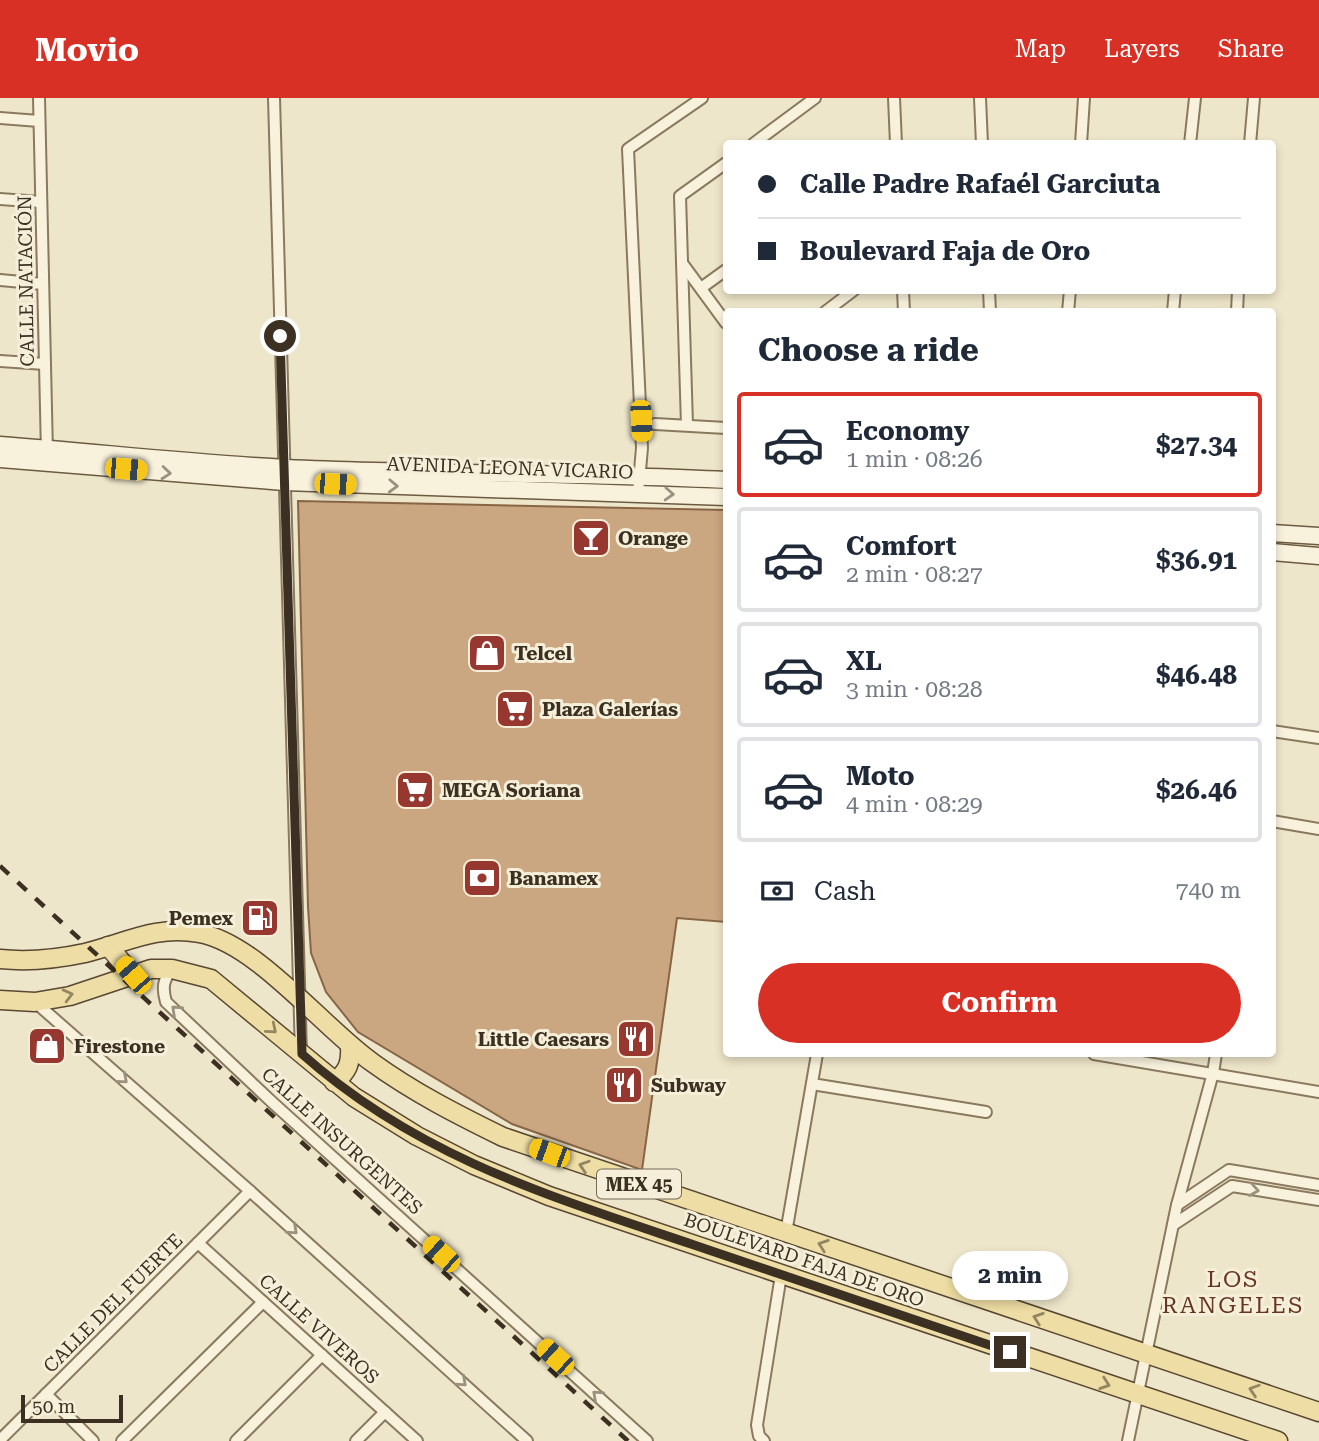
<!DOCTYPE html>
<html lang="en">
<head>
<meta charset="utf-8">
<style>
  :root { --surface:#fff; --page:#f2f2f3; --text:#1f2937; --muted:#747a83; --line:#e0e1e3; --accent:#d93025 }
  body { margin:0; font-family:"Roboto Serif",serif; background:var(--page); color:var(--text); height:100vh; display:flex; flex-direction:column; font-size:26px; white-space:nowrap }
  * { box-sizing:border-box; margin:0 }
  p { font-size:23px; color:var(--muted) }
  .icon { flex:none; width:38px; height:38px; fill:none; stroke:currentColor; stroke-width:2; stroke-linecap:round; stroke-linejoin:round }
  .map { position:relative; flex:1; overflow:hidden }
  .drawer { position:absolute; left:723px; top:210px; width:553px; height:749px; display:flex; flex-direction:column; background:var(--surface); border-radius:7px; box-shadow:0 4px 10px #0003 }
  .drawer>* { flex:none }
  .guide { position:absolute; left:723px; top:42px; width:553px; height:154px; border-radius:7px; box-shadow:0 4px 10px #0003; display:grid; align-content:center; height:154px; padding:0 35px; background:var(--surface) }
  .scale { position:absolute; left:21px; bottom:18px; width:102px; box-sizing:border-box; padding-left:7px; border:4px solid #3b3021; border-top:0; font-size:19px; line-height:24px; white-space:nowrap; color:#3b3021; -webkit-text-stroke:5px #f5efd9; paint-order:stroke }
  .end { position:absolute; width:32px; height:32px; margin:-16px; border:9px solid #3b3021; background:#fff; box-shadow:0 0 0 4px #fff }
  .from { border-radius:50% }
  .bubble { position:absolute; height:49px; border-radius:24px; background:var(--surface); box-shadow:0 4px 10px #0003; font-size:23px; font-weight:700; line-height:49px; text-align:center }
  .car { position:absolute; width:21px; height:42px; margin:-21px -10px; border-radius:9px; box-shadow:0 0 5px 2px #0007; background:linear-gradient(#f5c518 24%,#345 0 40%,#f5c518 0 76%,#345 0 86%,#f5c518 0) }
  .guide b { display:flex; align-items:center; gap:24px; height:66px; font-size:26px }
  .guide b+b { border-top:2px solid var(--line) }
  .guide i { width:18px; height:18px; background:var(--text) }
  ul { padding:0; list-style:none }
  li { display:flex; align-items:center; gap:21px; height:105px; margin:0 14px 10px; padding:0 21px; border:4px solid var(--line); border-radius:7px }
  li div { flex:1 }
  li b { display:block; font-size:26px }
  li em { font-style:normal; font-weight:700 }
  li.selected { border-color:var(--accent) }
  li>.icon { width:63px; height:63px; stroke-width:1.5 }
  h2 { padding:0 35px; font-size:32px; line-height:84px }
  .pay { display:flex; align-items:center; gap:18px; height:77px; padding:0 35px; font-size:26px }
  .pay p { margin-inline-start:auto }
  .button { display:flex; gap:14px; margin-top:auto; padding:14px 35px }
  .button a { flex:1; height:80px; border-radius:42px; background:var(--accent); color:#fff; font-size:28px; font-weight:700; line-height:80px; text-align:center }
  header { display:flex; align-items:center; gap:42px; box-sizing:border-box; height:98px; padding:0 35px; background:var(--accent); color:#fff }
  header strong { font-size:33px }
  nav { display:flex; gap:38px; margin-inline-start:auto; font-size:24px }
  .map>svg:first-child { display:block }
  .building { fill:#caa681; stroke:#886545; stroke-width:2 }
  .lines { fill:none; stroke-linecap:round; stroke-linejoin:round }
  .street-casing { stroke:#8a795e; stroke-width:14 }
  .secondary-casing { stroke:#6c5a41; stroke-width:19 }
  .primary-casing { stroke:#584732; stroke-width:21 }
  .street { stroke:#f8f2dd; stroke-width:10 }
  .secondary { stroke:#f8f2dd; stroke-width:16 }
  .primary { stroke:#eedda4; stroke-width:18 }
  .rail { stroke:#3b3021; stroke-width:4.5; stroke-dasharray:12 12; stroke-linecap:butt }
  .oneway { stroke:#9a917f }
  .oneway2 { stroke:#948662 }
  .route { stroke:#3b3021; stroke-width:9 }
  .labels { text-anchor:middle; dominant-baseline:central; stroke-width:6; stroke-linejoin:round; paint-order:stroke }
  .shield { fill:#f5efd9; stroke:#736958; stroke-width:2 }
  .shield-label { font-size:18px; font-weight:bold; fill:#3b3021 }
  .street-label { font-size:19px; fill:#3b3021; stroke:#f5efd9 }
  .poi-label { font-size:19px; font-weight:bold; fill:#3b3021; stroke:#f5efd9; text-anchor:start }
  .quarter-label { font-size:23px; letter-spacing:2px; fill:#663622; stroke:#f5efd9 }
</style>
</head>
<body>
<header>
<strong>Movio</strong>
<nav><a>Map</a><a>Layers</a><a>Share</a></nav>
</header>
<div class="map">
<svg width="1319" height="1343" viewBox="0 0 1319 1343">
  <rect width="100%" height="100%" fill="#eee6ca"/>
  <!-- building -->
  <polygon class="building" points="298,403 726,412 726,824 677,820 642,1072 512,1026 358,934 326,894 311,855 308,809"/>
  <g class="lines">
    <defs>
      <g id="street">
        <polyline points="39,0 47,355"/>
        <polyline points="274,0 301,956"/>
        <polyline points="894,0 896,46"/>
        <polyline points="980,0 982,46"/>
        <polyline points="0,20 39,23"/>
        <polyline points="753,46 815,0"/>
        <polyline points="1081,46 1084,0"/>
        <polyline points="1190,46 1195,0"/>
        <polyline points="1250,46 1254,0"/>
        <polyline points="0,101 41,104"/>
        <polyline points="682,165 726,225"/>
        <polyline points="0,182 43,186"/>
        <polyline points="701,190 726,172"/>
        <polyline points="903,192 904,214"/>
        <polyline points="989,192 990,214"/>
        <polyline points="825,214 854,192"/>
        <polyline points="1068,214 1070,192"/>
        <polyline points="1173,214 1175,192"/>
        <polyline points="1237,214 1238,192"/>
        <polyline points="0,263 45,266"/>
        <polyline points="655,326 726,330"/>
        <polyline points="687,327 680,98 726,65"/>
        <polyline points="638,395 642,350 628,51 702,0"/>
        <polyline points="1272,633 1319,640"/>
        <polyline points="1272,723 1319,731"/>
        <path d="M172 871C163 882 162 890 166 904L273 1005 647 1343"/>
        <polyline points="35,904 250,1093 527,1343"/>
        <polyline points="1094,956 1319,994"/>
        <polyline points="812,986 986,1014"/>
        <polyline points="1177,1107 1229,1072 1319,1087"/>
        <polyline points="1173,1127 1232,1088 1319,1102"/>
        <polyline points="786,1135 817,956"/>
        <polyline points="198,1145 417,1343"/>
        <polyline points="46,1296 93,1343"/>
        <polyline points="0,1342 250,1093"/>
        <polyline points="122,1343 263,1204"/>
        <polyline points="236,1343 322,1257"/>
        <polyline points="356,1343 385,1314"/>
        <polyline points="764,1343 759,1338 757,1327 781,1177"/>
        <polyline points="1128,1343 1177,1107 1213,975 1216,956"/>
      </g>
      <g id="secondary">
        <path d="M0 347C95 354 190 365 286 370 433 377 580 374 726 382"/>
        <polyline points="0,361 284,384 726,399"/>
        <polyline points="1272,435 1319,438"/>
        <polyline points="1272,454 1319,458"/>
      </g>
      <g id="primary">
        <polyline points="108,848 133,877"/>
        <path d="M0 861C28 864 57 861 85 855 126 845 155 827 199 835 257 845 323 930 373 965 413 994 458 1017 503 1039L1319 1314"/>
        <polyline points="0,902 35,904 70,898 151,871 172,871 211,881 354,999 417,1038 474,1067 549,1098 1278,1343"/>
        <path d="M334 984C348 974 351 965 350 948"/>
      </g>
    </defs>
    <!-- street casing -->
    <use href="#street" class="street-casing"/>
    <!-- secondary casing -->
    <use href="#secondary" class="secondary-casing"/>
    <!-- primary casing -->
    <use href="#primary" class="primary-casing"/>
    <!-- street -->
    <use href="#street" class="street"/>
    <!-- secondary -->
    <use href="#secondary" class="secondary"/>
    <!-- primary -->
    <use href="#primary" class="primary"/>
    <!-- rail -->
    <polyline class="rail" points="0,768 628,1343"/>
  </g>
  <!-- one-way arrows -->
  <defs><path id="oneway-chevron" d="M-2-3.5L2.5 0L-2 3.5" fill="none" stroke-width="1.6" stroke-linecap="round" stroke-linejoin="round" transform="scale(1.75)"/></defs>
  <g class="oneway">
    <use href="#oneway-chevron" transform="translate(166 375) rotate(5)"/>
    <use href="#oneway-chevron" transform="translate(393 388) rotate(2)"/>
    <use href="#oneway-chevron" transform="translate(669 396) rotate(3)"/>
    <use href="#oneway-chevron" transform="translate(176 912) rotate(-137)"/>
    <use href="#oneway-chevron" transform="translate(123 981) rotate(41)"/>
    <use href="#oneway-chevron" transform="translate(1254 1092) rotate(9)"/>
    <use href="#oneway-chevron" transform="translate(293 1132) rotate(42)"/>
    <use href="#oneway-chevron" transform="translate(462 1284) rotate(42)"/>
    <use href="#oneway-chevron" transform="translate(597 1297) rotate(-138)"/>
  </g>
  <g class="oneway2">
    <use href="#oneway-chevron" transform="translate(68 897) rotate(-14)"/>
    <use href="#oneway-chevron" transform="translate(272 931) rotate(40)"/>
    <use href="#oneway-chevron" transform="translate(584 1068) rotate(-162)"/>
    <use href="#oneway-chevron" transform="translate(823 1147) rotate(-161)"/>
    <use href="#oneway-chevron" transform="translate(1038 1220) rotate(-161)"/>
    <use href="#oneway-chevron" transform="translate(1105 1286) rotate(19)"/>
    <use href="#oneway-chevron" transform="translate(1254 1292) rotate(-162)"/>
  </g>
  <g class="lines">
    <!-- route -->
    <path class="route" d="M280 238 302 956C418 1059 549 1098 694 1147 799 1183 905 1218 1010 1254"/>
  </g>
  <!-- icons -->
  <defs>
    <symbol id="bar-square" viewBox="-11 -11 22 22"><rect x="-9" y="-9" width="18" height="18" rx="4" fill="#973830" stroke="#f5efd9"/><path d="M-6-5H6L.8 .8V4.5H3.5V6h-7V4.5H-.8V.8Z" fill="#fff"/></symbol>
    <symbol id="shop-square" viewBox="-11 -11 22 22"><rect x="-9" y="-9" width="18" height="18" rx="4" fill="#973830" stroke="#f5efd9"/><path d="M-5-2.5h2.3a2.7 3.5 0 0 1 5.4 0H5L5.5 6h-11ZM-1.5-2.5h3a1.5 2.3 0 0 0-3 0Z" fill="#fff"/></symbol>
    <symbol id="supermarket-square" viewBox="-11 -11 22 22"><rect x="-9" y="-9" width="18" height="18" rx="4" fill="#973830" stroke="#f5efd9"/><path d="M-6-5.5h2.5l.6 2H6L4.5 2H-2.5L-4.4-4H-6ZM-1.5 3.2a1.3 1.3 0 1 0 .1 0ZM3 3.2a1.3 1.3 0 1 0 .1 0Z" fill="#fff"/></symbol>
    <symbol id="bank-square" viewBox="-11 -11 22 22"><rect x="-9" y="-9" width="18" height="18" rx="4" fill="#973830" stroke="#f5efd9"/><path d="M-6-4H6V4H-6ZM0-2.3a2.3 2.3 0 1 0 0 4.6a2.3 2.3 0 1 0 0-4.6Z" fill="#fff"/></symbol>
    <symbol id="fuel-square" viewBox="-11 -11 22 22"><rect x="-9" y="-9" width="18" height="18" rx="4" fill="#973830" stroke="#f5efd9"/><path d="M-5.5-6h7V0h2V4h1.3V-2.5L3-4.5l.8-.8L6-3V5H2.5V1h-1V6h-7ZM-4.2-4.7v3.2H.2V-4.7Z" fill="#fff"/></symbol>
    <symbol id="restaurant-square" viewBox="-11 -11 22 22"><rect x="-9" y="-9" width="18" height="18" rx="4" fill="#973830" stroke="#f5efd9"/><path d="M-5-6h1v4h1v-4h1v4h1v-4h1v5L-1.5 .5V6h-2V.5L-5-1ZM5-6V6H3V1.5H1.5Q1.5-4 5-6Z" fill="#fff"/></symbol>
  </defs>
  <g fill-rule="evenodd">
    <use href="#bar-square" x="569" y="418" width="44" height="44"/>
    <use href="#shop-square" x="465" y="533" width="44" height="44"/>
    <use href="#supermarket-square" x="493" y="589" width="44" height="44"/>
    <use href="#supermarket-square" x="393" y="670" width="44" height="44"/>
    <use href="#bank-square" x="460" y="758" width="44" height="44"/>
    <use href="#fuel-square" x="238" y="798" width="44" height="44"/>
    <use href="#restaurant-square" x="614" y="919" width="44" height="44"/>
    <use href="#shop-square" x="25" y="926" width="44" height="44"/>
    <use href="#restaurant-square" x="602" y="965" width="44" height="44"/>
  </g>
  <g class="labels">
    <!-- shield labels -->
    <rect class="shield" x="597" y="1071.5" width="84" height="29" rx="5"/>
    <g class="shield-label">
      <text x="639" y="1086">MEX 45</text>
    </g>
    <!-- street labels -->
    <g class="street-label">
      <text transform="translate(26 183) rotate(-91)">CALLE NATACIÓN</text>
      <text transform="translate(510 370) rotate(2)">AVENIDA LEONA VICARIO</text>
      <text transform="translate(342 1043) rotate(42)">CALLE INSURGENTES</text>
      <text transform="translate(804 1162) rotate(19)">BOULEVARD FAJA DE ORO</text>
      <text transform="translate(113 1205) rotate(-45)">CALLE DEL FUERTE</text>
      <text transform="translate(319 1231) rotate(42)">CALLE VIVEROS</text>
    </g>
    <!-- poi labels -->
    <g class="poi-label">
      <text x="618" y="440">Orange</text>
      <text x="514" y="555">Telcel</text>
      <text x="542" y="611">Plaza Galerías</text>
      <text x="442" y="692">MEGA Soriana</text>
      <text x="509" y="780">Banamex</text>
      <text x="233" y="820" text-anchor="end">Pemex</text>
      <text x="609" y="941" text-anchor="end">Little Caesars</text>
      <text x="74" y="948">Firestone</text>
      <text x="651" y="987">Subway</text>
    </g>
    <!-- quarter labels -->
    <g class="quarter-label">
      <text x="1233" y="1181">LOS<tspan x="1233" dy="26">RANGELES</tspan></text>
    </g>
  </g>
</svg>
<div class="scale">50 m</div>
<i class="end from" style="left:280px;top:238px"></i>
<i class="end" style="left:1010px;top:1254px"></i>
<div class="bubble" style="left:952px;top:1153px;width:116px">2 min</div>
<i class="car" style="left:641px;top:323px;rotate:177deg"></i>
<i class="car" style="left:126px;top:371px;rotate:95deg"></i>
<i class="car" style="left:335px;top:386px;rotate:92deg"></i>
<i class="car" style="left:133px;top:877px;rotate:319deg"></i>
<i class="car" style="left:549px;top:1055px;rotate:290deg"></i>
<i class="car" style="left:441px;top:1156px;rotate:312deg"></i>
<i class="car" style="left:555px;top:1259px;rotate:312deg"></i>
<div class="guide">
<b><i class="from"></i>Calle Padre Rafaél Garciuta</b>
<b><i></i>Boulevard Faja de Oro</b>
</div>
<section class="drawer">
<h2>Choose a ride</h2>
<ul>
<li class="selected"><svg class="icon" aria-label="car" viewBox="0 0 24 24"><path d="M5 17H2v-5l4-1 3-4h7l3 4 3 1v5h-3M9 17h6M6 11h13"/><circle cx="7" cy="17" r="2"/><circle cx="17" cy="17" r="2"/></svg><div><b>Economy</b><p>1 min · 08:26</p></div><em>$27.34</em></li>
<li><svg class="icon" aria-label="car" viewBox="0 0 24 24"><path d="M5 17H2v-5l4-1 3-4h7l3 4 3 1v5h-3M9 17h6M6 11h13"/><circle cx="7" cy="17" r="2"/><circle cx="17" cy="17" r="2"/></svg><div><b>Comfort</b><p>2 min · 08:27</p></div><em>$36.91</em></li>
<li><svg class="icon" aria-label="car" viewBox="0 0 24 24"><path d="M5 17H2v-5l4-1 3-4h7l3 4 3 1v5h-3M9 17h6M6 11h13"/><circle cx="7" cy="17" r="2"/><circle cx="17" cy="17" r="2"/></svg><div><b>XL</b><p>3 min · 08:28</p></div><em>$46.48</em></li>
<li><svg class="icon" aria-label="car" viewBox="0 0 24 24"><path d="M5 17H2v-5l4-1 3-4h7l3 4 3 1v5h-3M9 17h6M6 11h13"/><circle cx="7" cy="17" r="2"/><circle cx="17" cy="17" r="2"/></svg><div><b>Moto</b><p>4 min · 08:29</p></div><em>$26.46</em></li>
</ul>
<div class="pay"><svg class="icon" aria-label="cash" viewBox="0 0 24 24"><path d="M3 7h18v10H3z"/><circle cx="12" cy="12" r="2"/></svg>Cash<p>740 m</p></div>
<div class="button"><a>Confirm</a></div>
</section>
</div>
</body>
</html>
